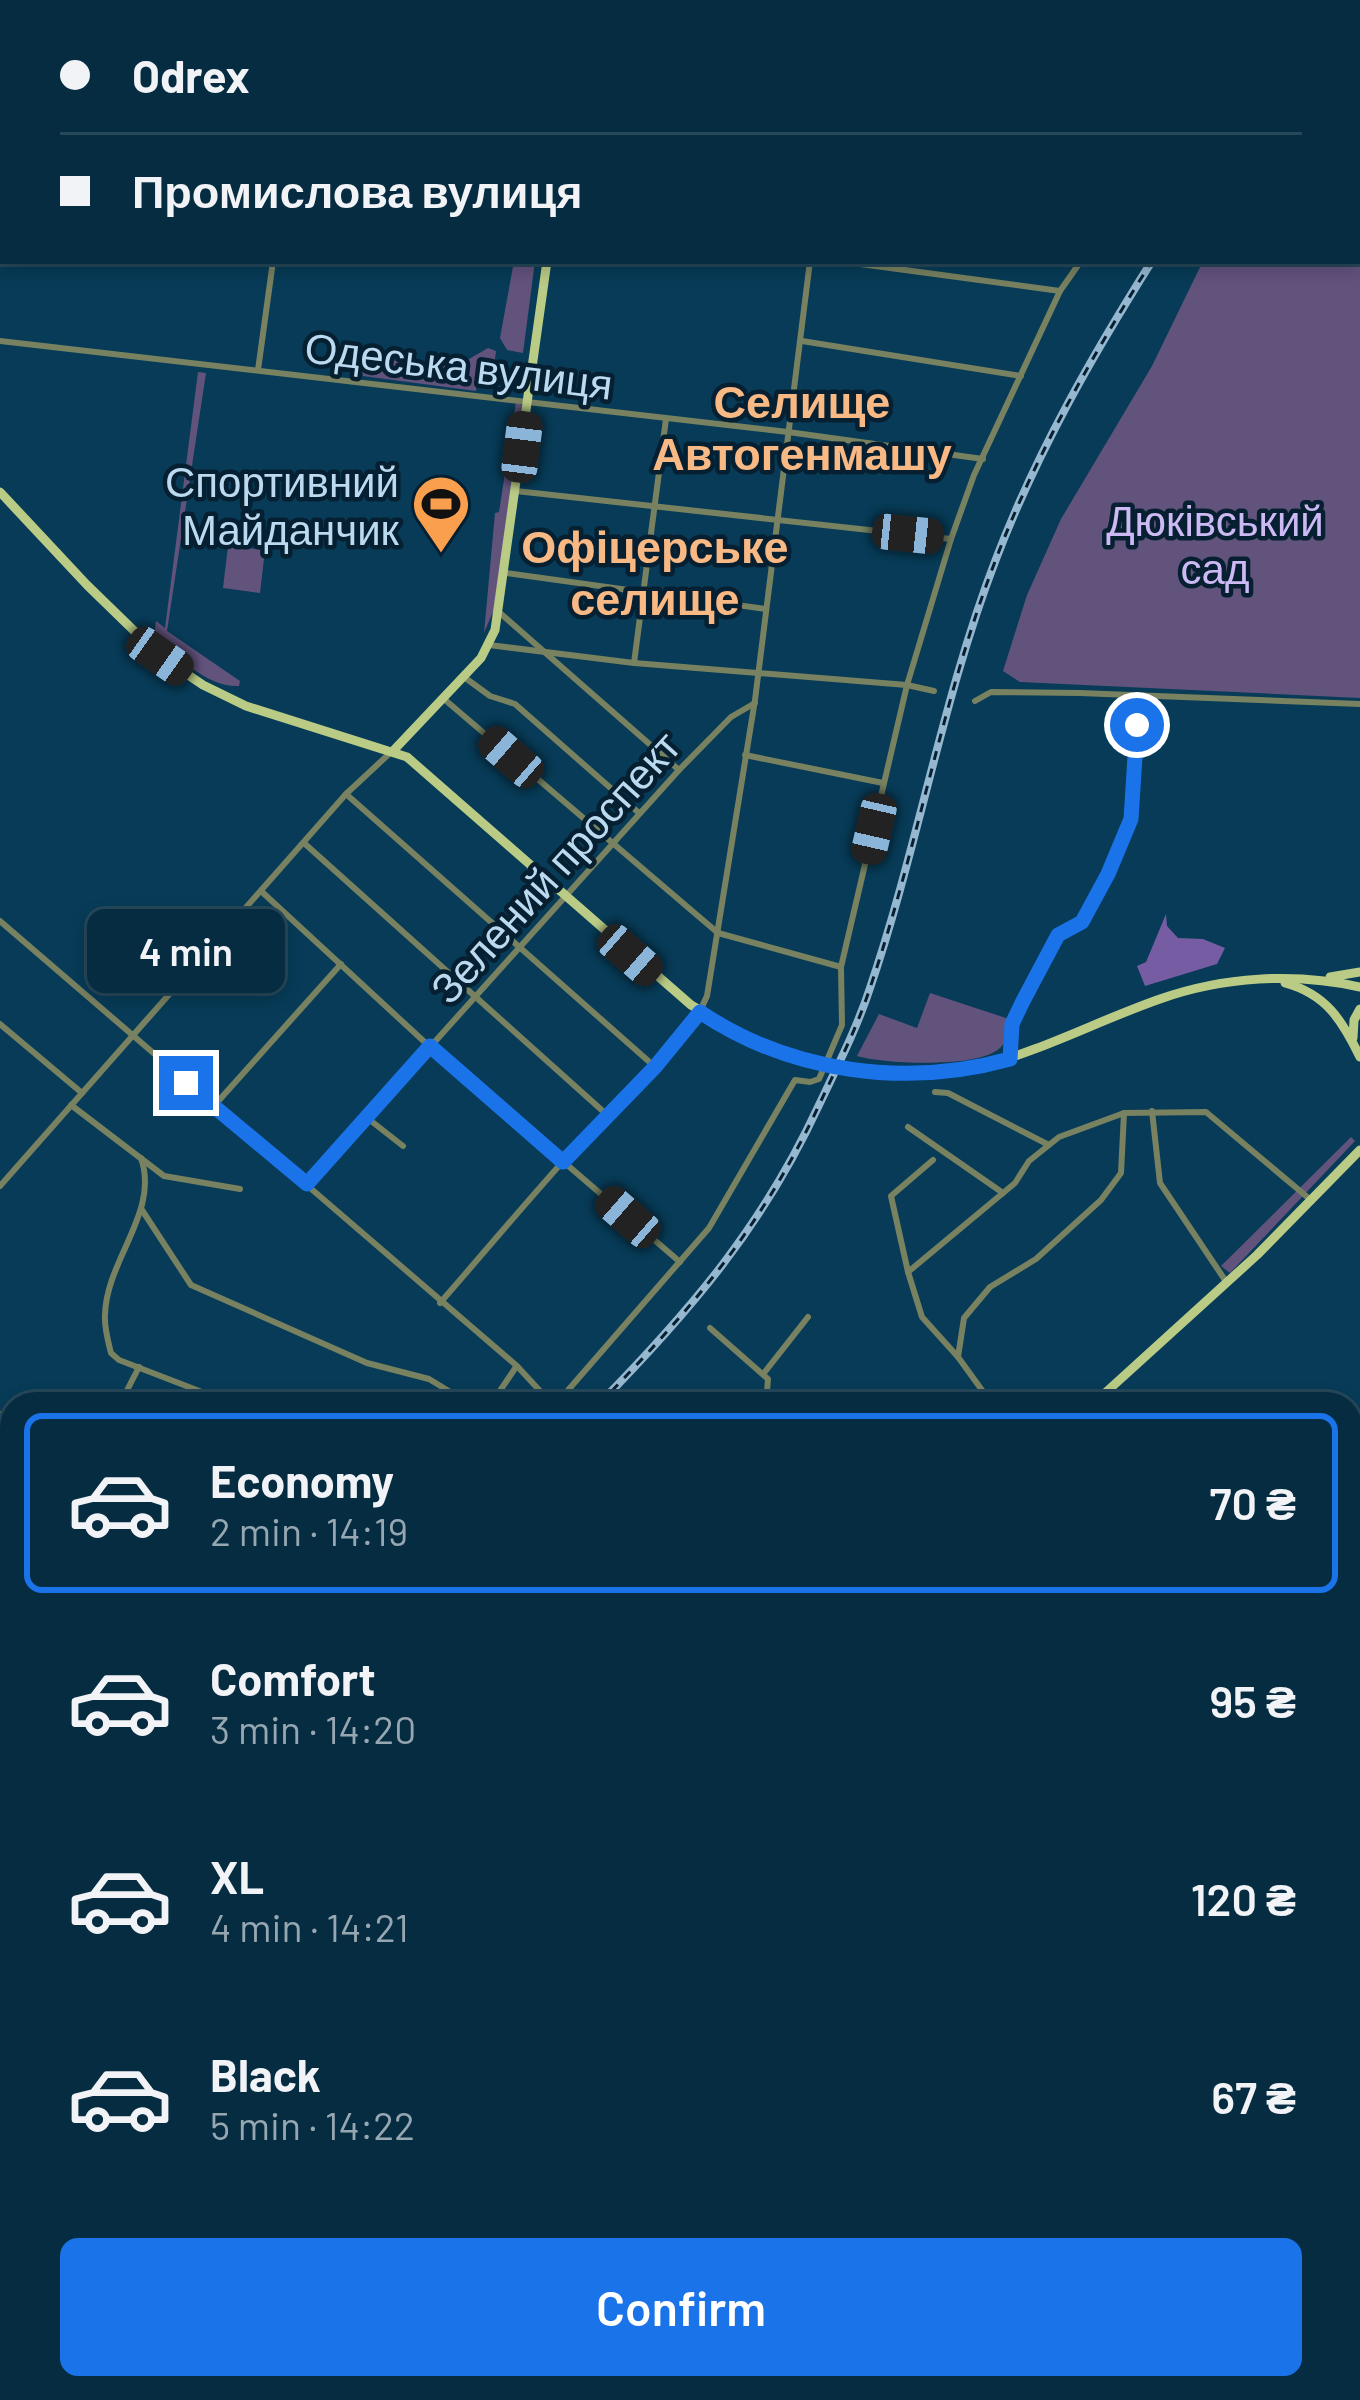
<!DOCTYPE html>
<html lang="en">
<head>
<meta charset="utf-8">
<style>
  :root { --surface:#052c41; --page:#13384c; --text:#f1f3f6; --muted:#97a7b1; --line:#26485a; --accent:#1a73e8 }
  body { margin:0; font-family:Barlow,sans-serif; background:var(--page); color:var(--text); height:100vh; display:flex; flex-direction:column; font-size:45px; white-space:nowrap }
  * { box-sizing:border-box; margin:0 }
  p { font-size:39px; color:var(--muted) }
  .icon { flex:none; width:66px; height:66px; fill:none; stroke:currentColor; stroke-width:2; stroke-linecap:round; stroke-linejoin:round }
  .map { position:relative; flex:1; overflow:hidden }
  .sheet { position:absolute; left:0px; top:1392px; width:1362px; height:1008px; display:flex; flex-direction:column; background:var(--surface); border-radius:36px 36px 0 0; box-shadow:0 6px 18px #0003,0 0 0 3px var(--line) }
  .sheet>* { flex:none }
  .banner { position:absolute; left:0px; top:0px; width:1362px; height:264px; box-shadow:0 6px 18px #0003,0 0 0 3px var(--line); display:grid; align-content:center; height:264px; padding:0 60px; background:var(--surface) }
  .end { position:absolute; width:54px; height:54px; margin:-27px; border:15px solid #1a73e8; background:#fff; box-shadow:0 0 0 6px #fff }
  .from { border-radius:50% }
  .bubble { position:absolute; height:84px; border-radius:18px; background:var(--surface); box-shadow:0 6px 18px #0003,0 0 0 3px var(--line); font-size:39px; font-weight:600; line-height:84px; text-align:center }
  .car { position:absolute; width:36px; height:72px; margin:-36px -18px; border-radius:15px; box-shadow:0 0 9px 3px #0007; background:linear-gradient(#222 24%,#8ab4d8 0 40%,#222 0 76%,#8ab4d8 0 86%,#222 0) }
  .banner b { display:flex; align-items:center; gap:42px; height:114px; font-size:45px }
  .banner b+b { border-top:3px solid var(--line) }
  .banner i { width:30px; height:30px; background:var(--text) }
  ul { padding:21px 0 0; list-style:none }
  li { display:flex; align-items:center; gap:36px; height:180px; margin:0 24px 18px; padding:0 36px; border:6px solid transparent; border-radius:18px }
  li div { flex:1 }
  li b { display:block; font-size:45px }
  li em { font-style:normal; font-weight:600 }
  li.selected { border-color:var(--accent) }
  li>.icon { width:108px; height:108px; stroke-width:1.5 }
  .cta { display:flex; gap:24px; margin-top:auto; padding:24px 60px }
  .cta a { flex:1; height:138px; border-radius:18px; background:var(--accent); color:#fff; font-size:48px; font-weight:600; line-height:138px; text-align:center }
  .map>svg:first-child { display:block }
  .green { fill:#62537d }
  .forest { fill:#765ca2 }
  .water { fill:#041d2d; stroke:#3b5567; stroke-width:3 }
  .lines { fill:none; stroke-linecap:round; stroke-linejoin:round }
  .major-tunnel { stroke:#22536e; stroke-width:9; stroke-dasharray:9 4.5; stroke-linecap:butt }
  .minor { stroke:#788160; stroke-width:6 }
  .major { stroke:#bacb86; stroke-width:9 }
  .tram { stroke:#95b7cf; stroke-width:3 }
  .rail-casing { stroke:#95b7cf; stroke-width:8 }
  .rail { stroke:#062031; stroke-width:3; stroke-dasharray:9; stroke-linecap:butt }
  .major-bridge { stroke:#bacb86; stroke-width:9 }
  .route { stroke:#1a73e8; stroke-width:15 }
  .labels { text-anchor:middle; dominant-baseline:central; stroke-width:9; stroke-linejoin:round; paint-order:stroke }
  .street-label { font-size:42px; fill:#bbd9ef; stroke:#062031 }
  .poi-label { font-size:42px; fill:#bbd9ef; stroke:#062031; text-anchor:end }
  .park-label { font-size:42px; fill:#cdb9f4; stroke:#062031 }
  .neighbourhood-label { font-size:45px; font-weight:bold; fill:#f9b985; stroke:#062031 }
</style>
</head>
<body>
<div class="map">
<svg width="1360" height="2400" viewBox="0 0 1360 2400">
  <rect width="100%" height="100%" fill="#073b57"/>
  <!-- green -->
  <g class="green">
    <polygon points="1360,125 1360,698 1020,682 1003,671 1027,595 1061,519 1152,366 1202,263 1200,261 1359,261"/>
    <polygon points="514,261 535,261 523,353 507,350 500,338"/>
    <polygon points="488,348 496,351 492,383 477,382 476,391 363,376 357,350 373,359 457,366"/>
    <path d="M198 372 206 373 167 631 240 681 239 686C208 688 177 656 154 637L156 621 165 628Z"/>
    <polygon points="516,402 522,405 495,607 484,633 495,513 499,512"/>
    <polygon points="228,546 265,550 260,593 223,588"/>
    <path d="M930 993 1009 1019C1008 1029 1008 1039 1001 1047 981 1069 884 1064 857 1056L879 1014 917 1028Z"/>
    <polygon points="1351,1137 1355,1141 1230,1273 1221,1266"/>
    <polygon points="441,2388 664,2388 711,2400 439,2400"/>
  </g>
  <!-- forest -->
  <polygon class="forest" points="1166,914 1167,926 1178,938 1203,939 1225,948 1217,964 1145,986 1137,966 1146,962"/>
  <!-- water -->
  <polygon class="water" points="475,2388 588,2388 586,2400 458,2400"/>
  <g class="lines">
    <!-- major-tunnel -->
    <g class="major-tunnel">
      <polyline points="0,2137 12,2139"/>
      <polyline points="0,2149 12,2150"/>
    </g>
    <!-- minor -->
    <g class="minor">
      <polyline points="767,0 769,3"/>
      <polyline points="824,0 825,3"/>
      <polyline points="880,0 881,3"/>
      <polyline points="1172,0 1178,3"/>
      <polyline points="0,1 15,3"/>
      <polyline points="24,3 24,0"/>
      <polyline points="915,3 916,0"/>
      <polyline points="0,67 3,68"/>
      <polyline points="1359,102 1360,103"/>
      <polyline points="0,155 3,155"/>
      <polyline points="0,212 3,183"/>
      <polyline points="838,261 1060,291"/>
      <polyline points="0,341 788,432 983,459"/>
      <polyline points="802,341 1021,376"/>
      <polyline points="258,370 273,261"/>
      <polyline points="516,491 951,539"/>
      <polyline points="506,573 766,609"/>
      <polyline points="500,613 679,770"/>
      <polyline points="489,645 634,663 907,685 934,691"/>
      <polyline points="634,663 666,419"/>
      <polyline points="464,677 490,696 515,704 639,813"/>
      <polyline points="444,699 718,933 841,967"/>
      <polyline points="975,701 991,692 1080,693 1360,704"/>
      <polyline points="745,755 883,783"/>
      <polyline points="346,794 654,1066"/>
      <polyline points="304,843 605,1113"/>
      <polyline points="261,891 430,1047 680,1262"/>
      <polyline points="0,921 517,1366 552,1404"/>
      <polyline points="0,1024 82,1093"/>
      <polyline points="1010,1057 1011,1029 1017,1014 1058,935 1082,922 1108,874 1131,819 1138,696"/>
      <polyline points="935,1092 948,1093 1049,1145"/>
      <polyline points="71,1105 164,1176 240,1189"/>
      <polyline points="213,1107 341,964"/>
      <polyline points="1152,1111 1160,1183 1227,1283"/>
      <polyline points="366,1117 403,1146"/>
      <polyline points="908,1127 1003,1193"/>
      <path d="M141 1158C160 1212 106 1260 105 1315 104 1327 108 1341 111 1353L119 1360 233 1404"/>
      <polyline points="307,1184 679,770 731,717 755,703"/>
      <polyline points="0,1186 346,794 390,753"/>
      <polyline points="142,1210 191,1285 367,1363 429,1379 470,1404"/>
      <polyline points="908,1272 891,1196 933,1160"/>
      <path d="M440 1303C495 1240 548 1176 605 1115 640 1079 687 1044 707 996L755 700 810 261"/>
      <polyline points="710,1328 768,1379 766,1404"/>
      <polyline points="958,1357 922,1317 908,1272 1015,1183 1029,1161 1059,1137 1124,1113 1206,1112 1312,1201"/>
      <polyline points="764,1373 808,1317"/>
      <polyline points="120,1404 139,1367"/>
      <polyline points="491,1404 516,1367"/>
      <polyline points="556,1404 709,1228 795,1080 810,1082 819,1079 842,1025 841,967 907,685 951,539 974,475 1060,291 1081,261"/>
      <polyline points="992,1404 958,1357 964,1318 990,1287 1036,1259 1101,1200 1121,1173 1124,1113"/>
      <polyline points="0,1414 12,1419"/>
      <polyline points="1355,1510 1360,1515"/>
      <polyline points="0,1522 12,1497"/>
      <polyline points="0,1585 12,1587"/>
      <polyline points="1350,1969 1360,1969"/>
    </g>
    <!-- major -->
    <g class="major">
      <polyline points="582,3 582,0"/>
      <polyline points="0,492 87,585 160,656 203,685 246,706 407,757 691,1005 744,1036 814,1062"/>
      <polyline points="393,751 481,658 495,630 547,261"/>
      <polyline points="1330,977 1360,972"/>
      <path d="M1285 983C1326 994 1342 1020 1360 1057"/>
      <polyline points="1353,1038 1354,1020 1360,1009"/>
      <path d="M867 1072C979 1089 1060 1034 1160 999 1222 977 1295 972 1360 987"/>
      <polyline points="1093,1404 1257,1255 1360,1150"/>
      <polyline points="1350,2293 1360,2294"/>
      <polyline points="153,2388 160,2400"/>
    </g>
    <!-- tram -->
    <g class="tram">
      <polyline points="1158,0 1163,3"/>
      <polyline points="1359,112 1360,112"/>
      <polyline points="1350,2295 1360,2296"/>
    </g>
    <defs>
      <g id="rail">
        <polyline points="1316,3 1318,0"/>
        <path d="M599 1404C691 1310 763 1226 819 1105 837 1067 857 1028 870 988 918 847 942 699 996 559 1036 454 1092 356 1152 261"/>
        <polyline points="0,1759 12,1759"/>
        <polyline points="0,1894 12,1891"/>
        <polyline points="0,2127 12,2106"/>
        <polyline points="0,2167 12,2142"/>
      </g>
    </defs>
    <!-- rail casing -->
    <use href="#rail" class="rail-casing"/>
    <!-- rail -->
    <use href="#rail" class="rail"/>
    <!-- major-bridge -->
    <polyline class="major-bridge" points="814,1062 867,1072"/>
  </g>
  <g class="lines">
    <!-- route -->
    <path class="route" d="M186 1083 307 1184 430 1046 563 1162 655 1067 700 1012C791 1073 906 1088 1010 1059L1012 1024 1023 1001 1058 935 1082 922 1108 874 1131 819 1137 725"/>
  </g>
  <!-- icons -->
  <defs>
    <symbol id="stadium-pin" viewBox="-11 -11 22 30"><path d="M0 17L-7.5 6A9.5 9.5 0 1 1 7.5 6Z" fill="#fa9f4e" stroke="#062031"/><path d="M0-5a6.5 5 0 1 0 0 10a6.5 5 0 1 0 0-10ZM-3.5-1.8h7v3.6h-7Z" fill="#111"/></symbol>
  </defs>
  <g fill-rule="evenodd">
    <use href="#stadium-pin" x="408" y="471" width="66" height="90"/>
  </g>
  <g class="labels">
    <!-- street labels -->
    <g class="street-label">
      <text transform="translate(459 364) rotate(7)">Одеська вулиця</text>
      <text transform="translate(554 866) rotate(-48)">Зелений проспект</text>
    </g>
    <!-- poi labels -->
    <g class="poi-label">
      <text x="399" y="480">Спортивний<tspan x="399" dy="48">Майданчик</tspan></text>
    </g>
    <!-- park labels -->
    <g class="park-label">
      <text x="1215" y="519">Дюківський<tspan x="1215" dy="48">сад</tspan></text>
    </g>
    <!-- neighbourhood labels -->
    <g class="neighbourhood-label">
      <text x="802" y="400">Селище<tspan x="802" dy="52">Автогенмашу</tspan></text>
      <text x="655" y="545">Офіцерське<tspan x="655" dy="52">селище</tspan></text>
    </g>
  </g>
</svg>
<i class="end from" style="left:1137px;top:725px"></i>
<i class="end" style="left:186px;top:1083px"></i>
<div class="bubble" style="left:87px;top:909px;width:198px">4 min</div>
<i class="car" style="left:522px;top:447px;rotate:7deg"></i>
<i class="car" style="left:908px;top:534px;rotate:96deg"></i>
<i class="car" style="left:160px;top:656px;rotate:125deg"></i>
<i class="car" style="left:511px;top:757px;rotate:311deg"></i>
<i class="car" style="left:874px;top:829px;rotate:193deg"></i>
<i class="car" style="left:630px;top:955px;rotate:131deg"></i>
<i class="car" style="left:628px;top:1217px;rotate:311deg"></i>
<div class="banner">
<b><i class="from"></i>Odrex</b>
<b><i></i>Промислова вулиця</b>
</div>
<section class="sheet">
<ul>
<li class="selected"><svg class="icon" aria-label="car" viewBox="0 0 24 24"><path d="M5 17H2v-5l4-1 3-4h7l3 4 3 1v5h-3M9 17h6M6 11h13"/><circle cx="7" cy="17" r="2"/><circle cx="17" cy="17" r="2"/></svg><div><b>Economy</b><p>2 min · 14:19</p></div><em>70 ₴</em></li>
<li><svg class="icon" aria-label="car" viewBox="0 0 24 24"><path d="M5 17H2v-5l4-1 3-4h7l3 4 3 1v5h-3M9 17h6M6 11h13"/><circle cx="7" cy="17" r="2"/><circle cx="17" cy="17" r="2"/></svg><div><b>Comfort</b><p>3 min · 14:20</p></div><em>95 ₴</em></li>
<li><svg class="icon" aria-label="car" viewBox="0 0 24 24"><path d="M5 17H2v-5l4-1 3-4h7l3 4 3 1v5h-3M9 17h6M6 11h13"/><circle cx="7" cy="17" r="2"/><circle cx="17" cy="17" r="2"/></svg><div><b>XL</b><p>4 min · 14:21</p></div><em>120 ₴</em></li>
<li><svg class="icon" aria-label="car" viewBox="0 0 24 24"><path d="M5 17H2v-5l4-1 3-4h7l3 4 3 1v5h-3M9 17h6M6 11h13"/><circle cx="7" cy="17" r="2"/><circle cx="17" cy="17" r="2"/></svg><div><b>Black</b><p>5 min · 14:22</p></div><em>67 ₴</em></li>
</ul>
<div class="cta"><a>Confirm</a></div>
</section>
</div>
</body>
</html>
